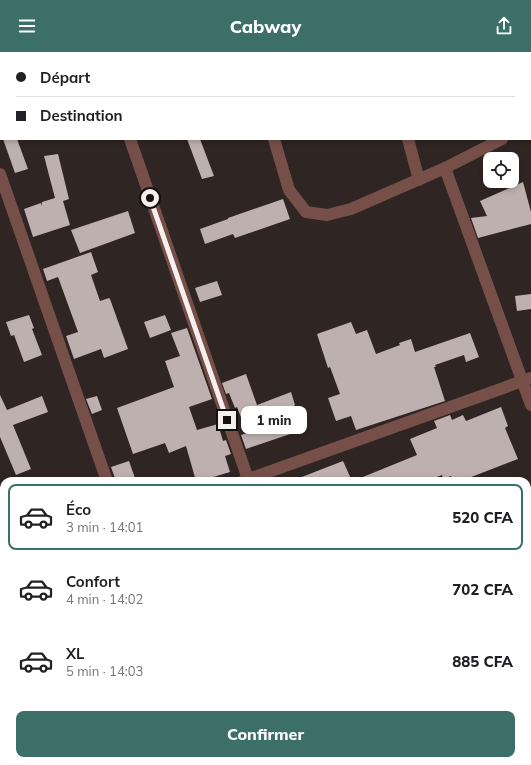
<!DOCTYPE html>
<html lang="fr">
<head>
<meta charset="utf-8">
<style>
  :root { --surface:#fff; --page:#f2f2f2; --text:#202124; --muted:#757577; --line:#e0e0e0; --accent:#3b6f67 }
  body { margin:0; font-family:Mulish,sans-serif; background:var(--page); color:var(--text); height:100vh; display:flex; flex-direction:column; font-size:15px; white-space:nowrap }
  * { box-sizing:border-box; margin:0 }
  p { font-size:13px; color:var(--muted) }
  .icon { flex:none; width:22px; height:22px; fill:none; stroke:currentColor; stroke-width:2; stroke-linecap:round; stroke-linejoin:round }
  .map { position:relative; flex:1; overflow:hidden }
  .side { position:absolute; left:0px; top:425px; width:531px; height:288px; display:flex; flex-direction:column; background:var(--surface); border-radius:12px 12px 0 0; box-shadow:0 2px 6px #0003 }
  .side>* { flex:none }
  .hud { position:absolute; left:0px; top:0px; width:531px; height:88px; box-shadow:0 2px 6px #0003; display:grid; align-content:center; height:88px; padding:0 16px; background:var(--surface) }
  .controls { position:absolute; left:483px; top:100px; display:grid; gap:8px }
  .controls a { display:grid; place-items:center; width:36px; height:36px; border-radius:8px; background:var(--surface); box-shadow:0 2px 6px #0003; font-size:20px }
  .end { position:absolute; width:18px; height:18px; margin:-9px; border:5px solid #f6efee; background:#111; box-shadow:0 0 0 2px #111 }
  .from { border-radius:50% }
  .bubble { position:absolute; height:28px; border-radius:8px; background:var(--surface); box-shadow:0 2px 6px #0003; font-size:13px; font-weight:800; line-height:28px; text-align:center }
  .hud b { display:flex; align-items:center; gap:14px; height:38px; font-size:15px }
  .hud b+b { border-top:1px solid var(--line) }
  .hud i { width:10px; height:10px; background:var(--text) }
  ul { padding:7px 0 0; list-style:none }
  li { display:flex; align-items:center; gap:12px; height:66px; margin:0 8px 6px; padding:0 8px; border:2px solid transparent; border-radius:8px }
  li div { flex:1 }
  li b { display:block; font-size:15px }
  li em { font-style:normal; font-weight:800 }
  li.current { border-color:var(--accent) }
  li>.icon { width:36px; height:36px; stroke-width:1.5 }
  .cta { display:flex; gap:8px; margin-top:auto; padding:8px 16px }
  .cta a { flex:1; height:46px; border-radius:8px; background:var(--accent); color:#fff; font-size:16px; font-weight:800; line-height:46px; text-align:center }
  header { display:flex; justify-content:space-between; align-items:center; height:52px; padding:0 16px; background:var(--accent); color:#fff; font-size:18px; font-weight:800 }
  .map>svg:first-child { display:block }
  .building { fill:#beb0ae }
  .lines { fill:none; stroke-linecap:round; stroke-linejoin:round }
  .street { stroke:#764f49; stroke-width:12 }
  .secondary { stroke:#a2635a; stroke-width:12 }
  .route { stroke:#f6efee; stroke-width:5 }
</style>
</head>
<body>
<header><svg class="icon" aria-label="menu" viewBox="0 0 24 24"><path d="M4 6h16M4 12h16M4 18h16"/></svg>Cabway<svg class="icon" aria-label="share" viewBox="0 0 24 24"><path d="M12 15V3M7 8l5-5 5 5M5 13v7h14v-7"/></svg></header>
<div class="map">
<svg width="531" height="713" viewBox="0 0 531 713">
  <rect width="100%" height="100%" fill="#2f2523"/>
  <!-- building -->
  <g class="building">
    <polygon points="3,87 17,87 28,117 15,121"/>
    <polygon points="187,87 200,87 214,124 202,127"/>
    <polygon points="58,102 69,147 63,149 70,173 33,185 24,157 41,151 42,154 42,150 55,146 44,104"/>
    <polygon points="523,130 531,160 531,172 478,186 471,166 487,164 480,149"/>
    <polygon points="283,147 290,167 235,186 233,182 205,192 200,177 228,167 228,166"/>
    <polygon points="128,159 135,181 80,201 71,178"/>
    <polygon points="91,200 98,220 91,223 100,249 109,246 110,247 128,297 104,306 101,297 74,307 66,284 78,280 58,225 47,229 43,217"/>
    <polygon points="217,229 222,243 200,250 195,236"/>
    <polygon points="531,242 531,257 517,259 515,244"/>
    <polygon points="29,263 34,276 32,277 42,303 24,310 14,283 11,284 6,270"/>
    <polygon points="165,263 171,278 150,286 144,270"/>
    <polygon points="351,270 356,282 367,278 376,302 400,293 399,291 411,287 415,300 470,281 479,305 466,310 464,303 435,313 436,315 434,315 445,349 356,378 351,364 336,369 328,346 340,342 330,315 328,316 317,282"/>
    <polygon points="187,276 212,347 189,355 197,378 218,372 223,389 226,388 231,402 225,404 230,420 200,429 196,429 186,394 169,401 165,391 133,402 117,356 174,335 165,309 180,304 171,281"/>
    <polygon points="246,322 257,353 291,340 295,353 294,354 302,378 246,397 241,383 247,381 237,355 235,356 229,341 226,342 222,331"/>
    <polygon points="0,343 7,358 42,344 48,360 13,373 31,417 16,423 0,385"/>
    <polygon points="97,344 102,358 92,362 86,347"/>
    <polygon points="501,355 508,374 505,376 518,407 461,429 453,429 451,424 443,427 442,423 427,429 353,429 417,403 410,387 437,376 434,369 450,363 452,368 463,363 466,369"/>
    <polygon points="129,409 136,429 116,429 111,415"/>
    <polygon points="343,409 352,429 294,429 294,428"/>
  </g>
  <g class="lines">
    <!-- street -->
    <g class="street">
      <polyline points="100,0 100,1"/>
      <polyline points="247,0 247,1"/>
      <polyline points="385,0 386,1"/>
      <polyline points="530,73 531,72"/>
      <polyline points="130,87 248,427"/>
      <polyline points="274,87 289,138 306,160 327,163 351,157 445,116 502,87"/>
      <polyline points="408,87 419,128"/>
      <polyline points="445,116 531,353"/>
      <polyline points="0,122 107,429"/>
      <polyline points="243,429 531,326"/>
      <polyline points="0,628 4,639"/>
      <polyline points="200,709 202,713"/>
    </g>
    <!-- secondary -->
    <g class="secondary">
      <polyline points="527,488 531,487"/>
      <polyline points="0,673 4,671"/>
    </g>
  </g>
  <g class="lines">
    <!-- route -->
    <polyline class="route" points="150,146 227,368"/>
  </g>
</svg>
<div class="controls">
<a><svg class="icon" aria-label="locate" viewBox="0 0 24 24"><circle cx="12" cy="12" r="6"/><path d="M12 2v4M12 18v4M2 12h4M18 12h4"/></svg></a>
</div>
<i class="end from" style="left:150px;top:146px"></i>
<i class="end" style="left:227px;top:368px"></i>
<div class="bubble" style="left:241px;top:354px;width:66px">1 min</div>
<div class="hud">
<b><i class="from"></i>Départ</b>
<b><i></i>Destination</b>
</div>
<section class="side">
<ul>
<li class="current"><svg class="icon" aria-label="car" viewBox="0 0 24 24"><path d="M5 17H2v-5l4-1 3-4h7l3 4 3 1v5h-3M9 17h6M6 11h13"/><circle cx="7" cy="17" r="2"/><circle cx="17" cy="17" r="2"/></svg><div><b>Éco</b><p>3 min · 14:01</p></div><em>520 CFA</em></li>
<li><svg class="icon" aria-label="car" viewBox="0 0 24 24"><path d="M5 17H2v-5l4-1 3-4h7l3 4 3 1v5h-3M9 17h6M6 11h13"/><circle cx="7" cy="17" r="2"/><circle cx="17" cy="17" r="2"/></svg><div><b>Confort</b><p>4 min · 14:02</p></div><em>702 CFA</em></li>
<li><svg class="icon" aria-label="car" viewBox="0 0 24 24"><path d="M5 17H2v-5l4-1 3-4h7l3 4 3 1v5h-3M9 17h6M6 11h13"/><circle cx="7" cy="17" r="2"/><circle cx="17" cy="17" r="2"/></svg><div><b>XL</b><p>5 min · 14:03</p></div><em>885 CFA</em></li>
</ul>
<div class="cta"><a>Confirmer</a></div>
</section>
</div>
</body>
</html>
